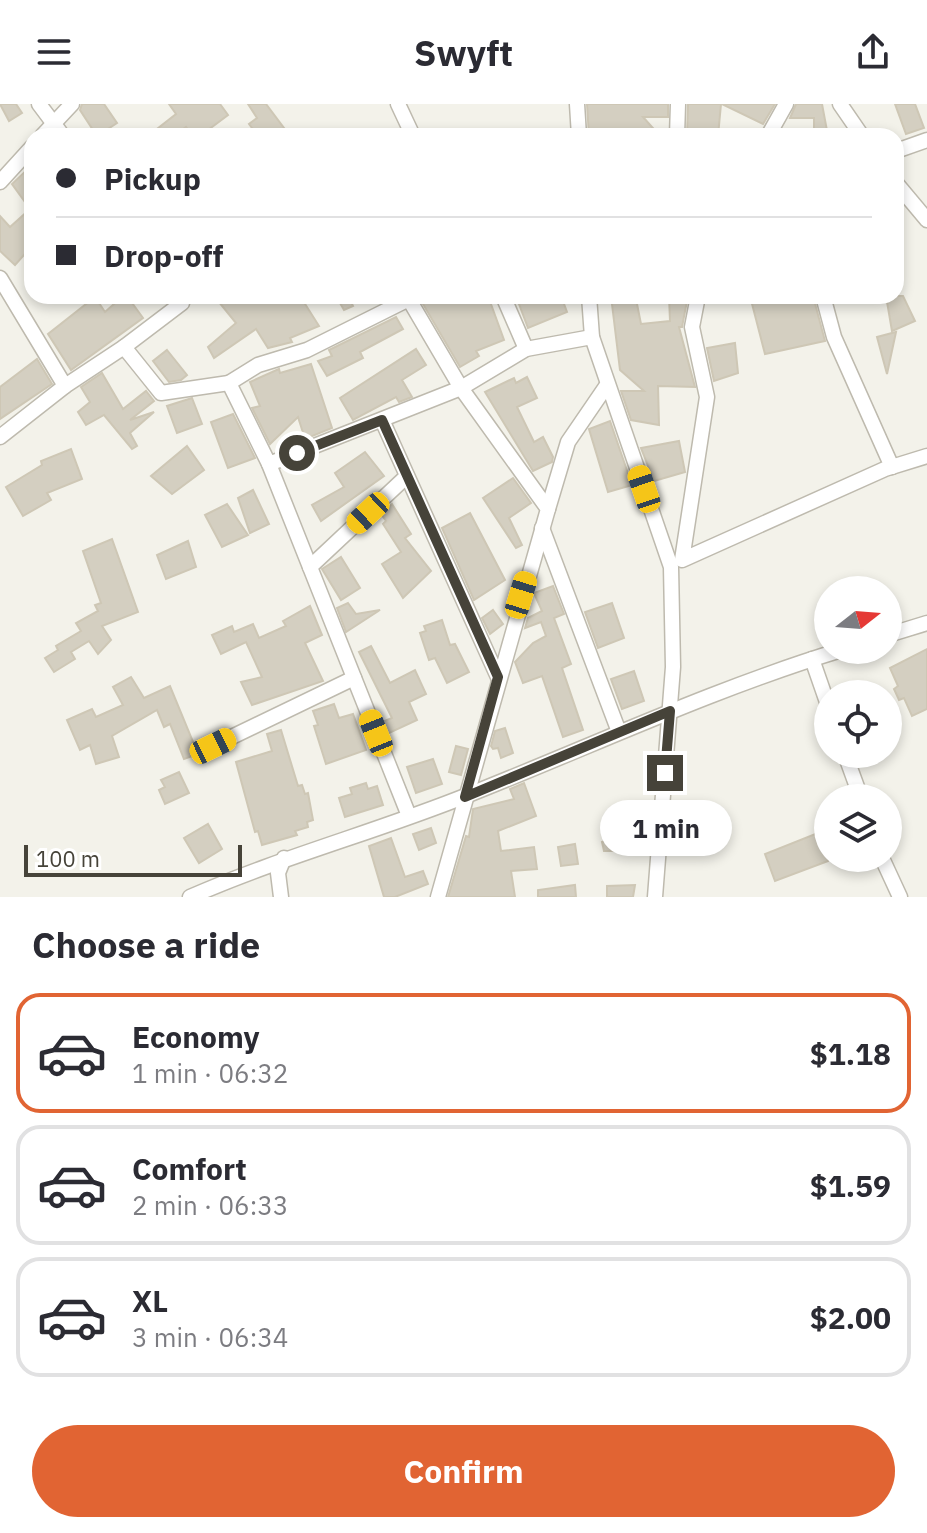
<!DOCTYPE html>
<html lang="en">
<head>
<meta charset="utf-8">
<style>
  :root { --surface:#fff; --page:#f2f2f3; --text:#2b2b33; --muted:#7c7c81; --line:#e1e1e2; --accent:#e16433 }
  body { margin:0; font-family:"IBM Plex Sans",sans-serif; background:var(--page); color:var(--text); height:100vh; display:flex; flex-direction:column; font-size:30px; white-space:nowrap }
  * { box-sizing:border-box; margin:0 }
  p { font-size:26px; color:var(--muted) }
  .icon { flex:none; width:44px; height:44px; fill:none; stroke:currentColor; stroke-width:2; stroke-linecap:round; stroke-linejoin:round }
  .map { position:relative; height:793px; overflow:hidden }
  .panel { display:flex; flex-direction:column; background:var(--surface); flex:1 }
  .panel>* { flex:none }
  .guide { position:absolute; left:24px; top:24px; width:880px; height:176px; border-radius:24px; box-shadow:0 4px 12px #0003; display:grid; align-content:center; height:176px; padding:0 32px; background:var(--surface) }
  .needle { width:52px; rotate:73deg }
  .controls { position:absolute; left:814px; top:472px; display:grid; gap:16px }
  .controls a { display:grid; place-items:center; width:88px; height:88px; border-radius:50%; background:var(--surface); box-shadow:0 4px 12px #0003; font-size:40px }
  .scale { position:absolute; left:24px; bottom:20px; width:218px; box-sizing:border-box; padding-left:8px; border:4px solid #464339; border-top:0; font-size:22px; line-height:28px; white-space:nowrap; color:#464339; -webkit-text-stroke:6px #fff; paint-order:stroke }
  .end { position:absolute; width:36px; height:36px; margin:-18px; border:10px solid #464339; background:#fff; box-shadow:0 0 0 4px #fff }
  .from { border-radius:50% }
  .bubble { position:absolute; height:56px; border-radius:28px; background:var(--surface); box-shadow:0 4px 12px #0003; font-size:26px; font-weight:700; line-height:56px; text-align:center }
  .car { position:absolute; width:24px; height:48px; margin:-24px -12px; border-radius:10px; box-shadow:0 0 6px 2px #0007; background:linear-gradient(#f5c518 24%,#345 0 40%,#f5c518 0 76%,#345 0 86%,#f5c518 0) }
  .guide b { display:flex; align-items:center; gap:28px; height:76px; font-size:30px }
  .guide b+b { border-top:2px solid var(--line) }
  .guide i { width:20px; height:20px; background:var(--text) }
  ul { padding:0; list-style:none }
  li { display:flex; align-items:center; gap:24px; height:120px; margin:0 16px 12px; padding:0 16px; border:4px solid var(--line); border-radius:24px }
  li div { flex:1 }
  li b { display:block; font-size:30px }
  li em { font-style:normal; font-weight:700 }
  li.active { border-color:var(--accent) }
  li>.icon { width:72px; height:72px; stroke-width:1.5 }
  h2 { padding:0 32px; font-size:36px; line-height:96px }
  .cta { display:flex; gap:16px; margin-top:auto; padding:16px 32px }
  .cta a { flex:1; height:92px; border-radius:48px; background:var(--accent); color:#fff; font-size:32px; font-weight:700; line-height:92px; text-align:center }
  header { display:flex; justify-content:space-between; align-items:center; height:104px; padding:0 32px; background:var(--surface); font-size:36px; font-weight:700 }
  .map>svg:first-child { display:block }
  .building { fill:#d4cfc1; stroke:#cec7b5; stroke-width:2 }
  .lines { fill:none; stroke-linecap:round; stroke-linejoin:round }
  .street-casing { stroke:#bebaae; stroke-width:17 }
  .street { stroke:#fff; stroke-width:14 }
  .route { stroke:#464339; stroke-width:10 }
</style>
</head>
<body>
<header><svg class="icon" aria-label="menu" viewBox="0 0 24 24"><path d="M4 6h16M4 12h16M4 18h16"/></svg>Swyft<svg class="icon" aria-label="share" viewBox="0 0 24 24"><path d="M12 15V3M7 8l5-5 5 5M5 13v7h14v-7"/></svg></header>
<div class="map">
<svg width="927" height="793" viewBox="0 0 927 793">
  <rect width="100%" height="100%" fill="#f3f2ea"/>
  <!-- building -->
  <g class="building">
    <polygon points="0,0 16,0 22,9 9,17"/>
    <polygon points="82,0 104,0 117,19 97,32 80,6"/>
    <polygon points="169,0 220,0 228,11 200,32 193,32 186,23 174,32 148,32 176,10"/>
    <polygon points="248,0 266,0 290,32 258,32 249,20 257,14"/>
    <polygon points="587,0 668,0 668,13 643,13 660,32 589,32"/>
    <polygon points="688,0 721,0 718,32 687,32"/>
    <polygon points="722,0 775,0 763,20"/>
    <polygon points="796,0 822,0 828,32 814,32 814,14 790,14"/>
    <polygon points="895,0 915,0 924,24 906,30"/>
    <polygon points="32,61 32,142 15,161 0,147 0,112 10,123 30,105 12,80"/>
    <polygon points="123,192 127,192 143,214 71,266 48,230 95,193 105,208"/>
    <polygon points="214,192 231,192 236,199 247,192 300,192 319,222 290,234 292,238 268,244 256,225 214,254 208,243 236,219"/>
    <polygon points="336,192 348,192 353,202 344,206"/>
    <polygon points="426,192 488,192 504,236 476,247 479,252 460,263 420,195"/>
    <polygon points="516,192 561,192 567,208 528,224"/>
    <polygon points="611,192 636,195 641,220 670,217 669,192 688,192 682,223 679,223 695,283 658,282 659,321 631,316 621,287 644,287 620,266"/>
    <polygon points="750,192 813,192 825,237 765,250"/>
    <polygon points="886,192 903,192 915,217 892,227"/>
    <polygon points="396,213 403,225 360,248 363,254 327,272 318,257 332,252 329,246"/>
    <polygon points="896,228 887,270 877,233"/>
    <polygon points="735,239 738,269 714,277 707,244"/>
    <polygon points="416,245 426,261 402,276 412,293 399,298 396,293 353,316 340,294"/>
    <polygon points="167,246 187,271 181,276 169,278 153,257"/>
    <polygon points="37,255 52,280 0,315 0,283"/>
    <polygon points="311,260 332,324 305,335 298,313 270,340 252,304 260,302 250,278 279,265 280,269"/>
    <polygon points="102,269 123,305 146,287 154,297 130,316 154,308 130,329 137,342 132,345 104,311 86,321 78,308 90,298 81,283"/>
    <polygon points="527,273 537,294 517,303 534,338 543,333 553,353 552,358 533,367 485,288 514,274 516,279"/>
    <polygon points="192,294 202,320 177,329 167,302"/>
    <polygon points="233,310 255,354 228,364 211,318"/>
    <polygon points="610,317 632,381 608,388 589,325"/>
    <polygon points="679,337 685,368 654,377 641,344"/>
    <polygon points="187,342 204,366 172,390 151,372"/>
    <polygon points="71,345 82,375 47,389 51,396 23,412 6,383 42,361 41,357"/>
    <polygon points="365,348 384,372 321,417 312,401 344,383 335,369"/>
    <polygon points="513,374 531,399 509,414 522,441 516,444 483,394"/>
    <polygon points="253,386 269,420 250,429 238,394"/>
    <polygon points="227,400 248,431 222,443 205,411"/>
    <polygon points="392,400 411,430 405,434 431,467 403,494 382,460 401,448 383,420 386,417 381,410"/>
    <polygon points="470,409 505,476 474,496 442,424"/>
    <polygon points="112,435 138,508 102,522 111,536 98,550 89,537 71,548 75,555 54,568 45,554 58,546 56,542 81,527 76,519 98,507 95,501 101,499 83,447"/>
    <polygon points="188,437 196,463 166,475 157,451"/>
    <polygon points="341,453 360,484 341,496 322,465"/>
    <polygon points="553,482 564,510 554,514 571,560 562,564 583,626 563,633 542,572 523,579 515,558 533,539 546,532 541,518 525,524 528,514 542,507 534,489"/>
    <polygon points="348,499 356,510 380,506 346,528 337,504"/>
    <polygon points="612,499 624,534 598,544 585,508"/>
    <polygon points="310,502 322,531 305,539 323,577 252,601 241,578 262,573 246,538 221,550 212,531 232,522 234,528 253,520 259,534 286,522 283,517"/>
    <polygon points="493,506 503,520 490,530 482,514"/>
    <polygon points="442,516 450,541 455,540 469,568 447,579 435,554 429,556 420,529 426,527 424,522"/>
    <polygon points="371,542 390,579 415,566 426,590 409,598 417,616 387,630 382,618 392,614 359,548"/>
    <polygon points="927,545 927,605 912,612 904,594 899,596 894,585 898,582 890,564"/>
    <polygon points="634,567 644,597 622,605 611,575"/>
    <polygon points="131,573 144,594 170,582 198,650 184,655 170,620 164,623 157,606 112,632 119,653 96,660 90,641 80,646 67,616 92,605 96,613 123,601 113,583"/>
    <polygon points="334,600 339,614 353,610 366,646 326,660 314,622 318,621 313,607"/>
    <polygon points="505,624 513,649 501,654 498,644 493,645 491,642 495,627"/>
    <polygon points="281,626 298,682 302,681 305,690 308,689 313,716 307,718 308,723 295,727 297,731 262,741 258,727 255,728 236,658 272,647 267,630"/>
    <polygon points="456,642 468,645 461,671 449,668"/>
    <polygon points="433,655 442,680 416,689 407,663"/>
    <polygon points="179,668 189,689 165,700 159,686 165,683 161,676"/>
    <polygon points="366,679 368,685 377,682 383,701 345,713 339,694 352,690 350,684"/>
    <polygon points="524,679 536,712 498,727 501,747 534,743 537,765 511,767 515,793 448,793 466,732 469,733 473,705 514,695 510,685"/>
    <polygon points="208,720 222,745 199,759 184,734"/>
    <polygon points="431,724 436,739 419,746 413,730"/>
    <polygon points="828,725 828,757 775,777 765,750"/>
    <polygon points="633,730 634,747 604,747 602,738"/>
    <polygon points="391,734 405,773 423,767 428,780 395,793 384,793 369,742"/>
    <polygon points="575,740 578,760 561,762 558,743"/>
    <polygon points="575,781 576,793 538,793 538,786"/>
    <polygon points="635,781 633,793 607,793 607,782"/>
  </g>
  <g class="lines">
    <defs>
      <g id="street">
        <polyline points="39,0 63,32"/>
        <polyline points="398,0 413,32"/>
        <polyline points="577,0 579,32"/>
        <polyline points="840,0 862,32"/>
        <polyline points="42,32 72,0"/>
        <polyline points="677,32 678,0"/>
        <polyline points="768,32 786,0"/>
        <polyline points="896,47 927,36"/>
        <polyline points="0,78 32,43"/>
        <polyline points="896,79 927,116"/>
        <polyline points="0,174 65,282 124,243 161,289 229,279 269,360 461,284 526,245 592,233"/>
        <polyline points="407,192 461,284 548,405 438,793"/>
        <polyline points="503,192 526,245"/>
        <polyline points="589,192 592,233 671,463 673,563 655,793"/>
        <polyline points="698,192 692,223 707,293 682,456 885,365 927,352"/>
        <polyline points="823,192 834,233 892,363"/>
        <polyline points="124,243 182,199"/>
        <polyline points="229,279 258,261 307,246 409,195"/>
        <polyline points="382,316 498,573"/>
        <polyline points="0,333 65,282"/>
        <polyline points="269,360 409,712"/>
        <polyline points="548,405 568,338 607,281"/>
        <polyline points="542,424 619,628"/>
        <polyline points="310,463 407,372"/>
        <polyline points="888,531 927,519"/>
        <polyline points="812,555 828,601"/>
        <polyline points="213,642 354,574"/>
        <polyline points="845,650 861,694"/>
        <polyline points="882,754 900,793"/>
        <path d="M190 793C281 753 376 728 468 691 592 642 713 585 841 546"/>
        <polyline points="281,793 278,769 284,754"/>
      </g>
    </defs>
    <!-- street casing -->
    <use href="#street" class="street-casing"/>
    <!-- street -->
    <use href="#street" class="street"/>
  </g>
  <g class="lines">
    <!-- route -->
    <polyline class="route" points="297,349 382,316 498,573 465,693 670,607 665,669"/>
  </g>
</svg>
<div class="controls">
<a><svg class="needle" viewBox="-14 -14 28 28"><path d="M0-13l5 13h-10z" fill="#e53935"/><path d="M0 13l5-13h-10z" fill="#7c7c81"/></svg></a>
<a><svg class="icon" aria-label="locate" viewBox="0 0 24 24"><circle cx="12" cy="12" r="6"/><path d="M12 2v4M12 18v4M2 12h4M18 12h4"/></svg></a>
<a><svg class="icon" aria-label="layers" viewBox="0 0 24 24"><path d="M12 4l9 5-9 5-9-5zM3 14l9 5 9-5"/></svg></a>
</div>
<div class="scale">100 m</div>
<i class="end from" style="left:297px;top:349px"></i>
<i class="end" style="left:665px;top:669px"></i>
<div class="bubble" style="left:600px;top:696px;width:132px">1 min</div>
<i class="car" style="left:644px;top:385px;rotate:341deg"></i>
<i class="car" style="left:368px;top:409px;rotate:227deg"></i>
<i class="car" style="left:521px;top:491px;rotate:17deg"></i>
<i class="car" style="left:376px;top:629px;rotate:338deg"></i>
<i class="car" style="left:213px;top:642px;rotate:64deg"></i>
<div class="guide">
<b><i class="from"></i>Pickup</b>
<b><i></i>Drop-off</b>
</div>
</div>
<section class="panel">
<h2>Choose a ride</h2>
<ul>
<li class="active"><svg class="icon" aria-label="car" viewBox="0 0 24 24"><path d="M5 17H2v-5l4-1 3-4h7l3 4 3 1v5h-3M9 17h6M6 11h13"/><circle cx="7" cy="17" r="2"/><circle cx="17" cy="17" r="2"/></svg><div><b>Economy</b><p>1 min · 06:32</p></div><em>$1.18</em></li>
<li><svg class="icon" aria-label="car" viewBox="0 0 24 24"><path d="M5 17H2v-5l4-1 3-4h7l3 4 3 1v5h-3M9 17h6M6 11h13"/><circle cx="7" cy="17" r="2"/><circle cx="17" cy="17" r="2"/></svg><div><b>Comfort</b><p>2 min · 06:33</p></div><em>$1.59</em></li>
<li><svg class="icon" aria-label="car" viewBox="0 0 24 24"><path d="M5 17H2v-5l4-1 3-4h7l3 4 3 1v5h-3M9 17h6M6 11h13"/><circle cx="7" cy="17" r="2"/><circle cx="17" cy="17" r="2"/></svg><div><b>XL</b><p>3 min · 06:34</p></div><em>$2.00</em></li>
</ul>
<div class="cta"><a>Confirm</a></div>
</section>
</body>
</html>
